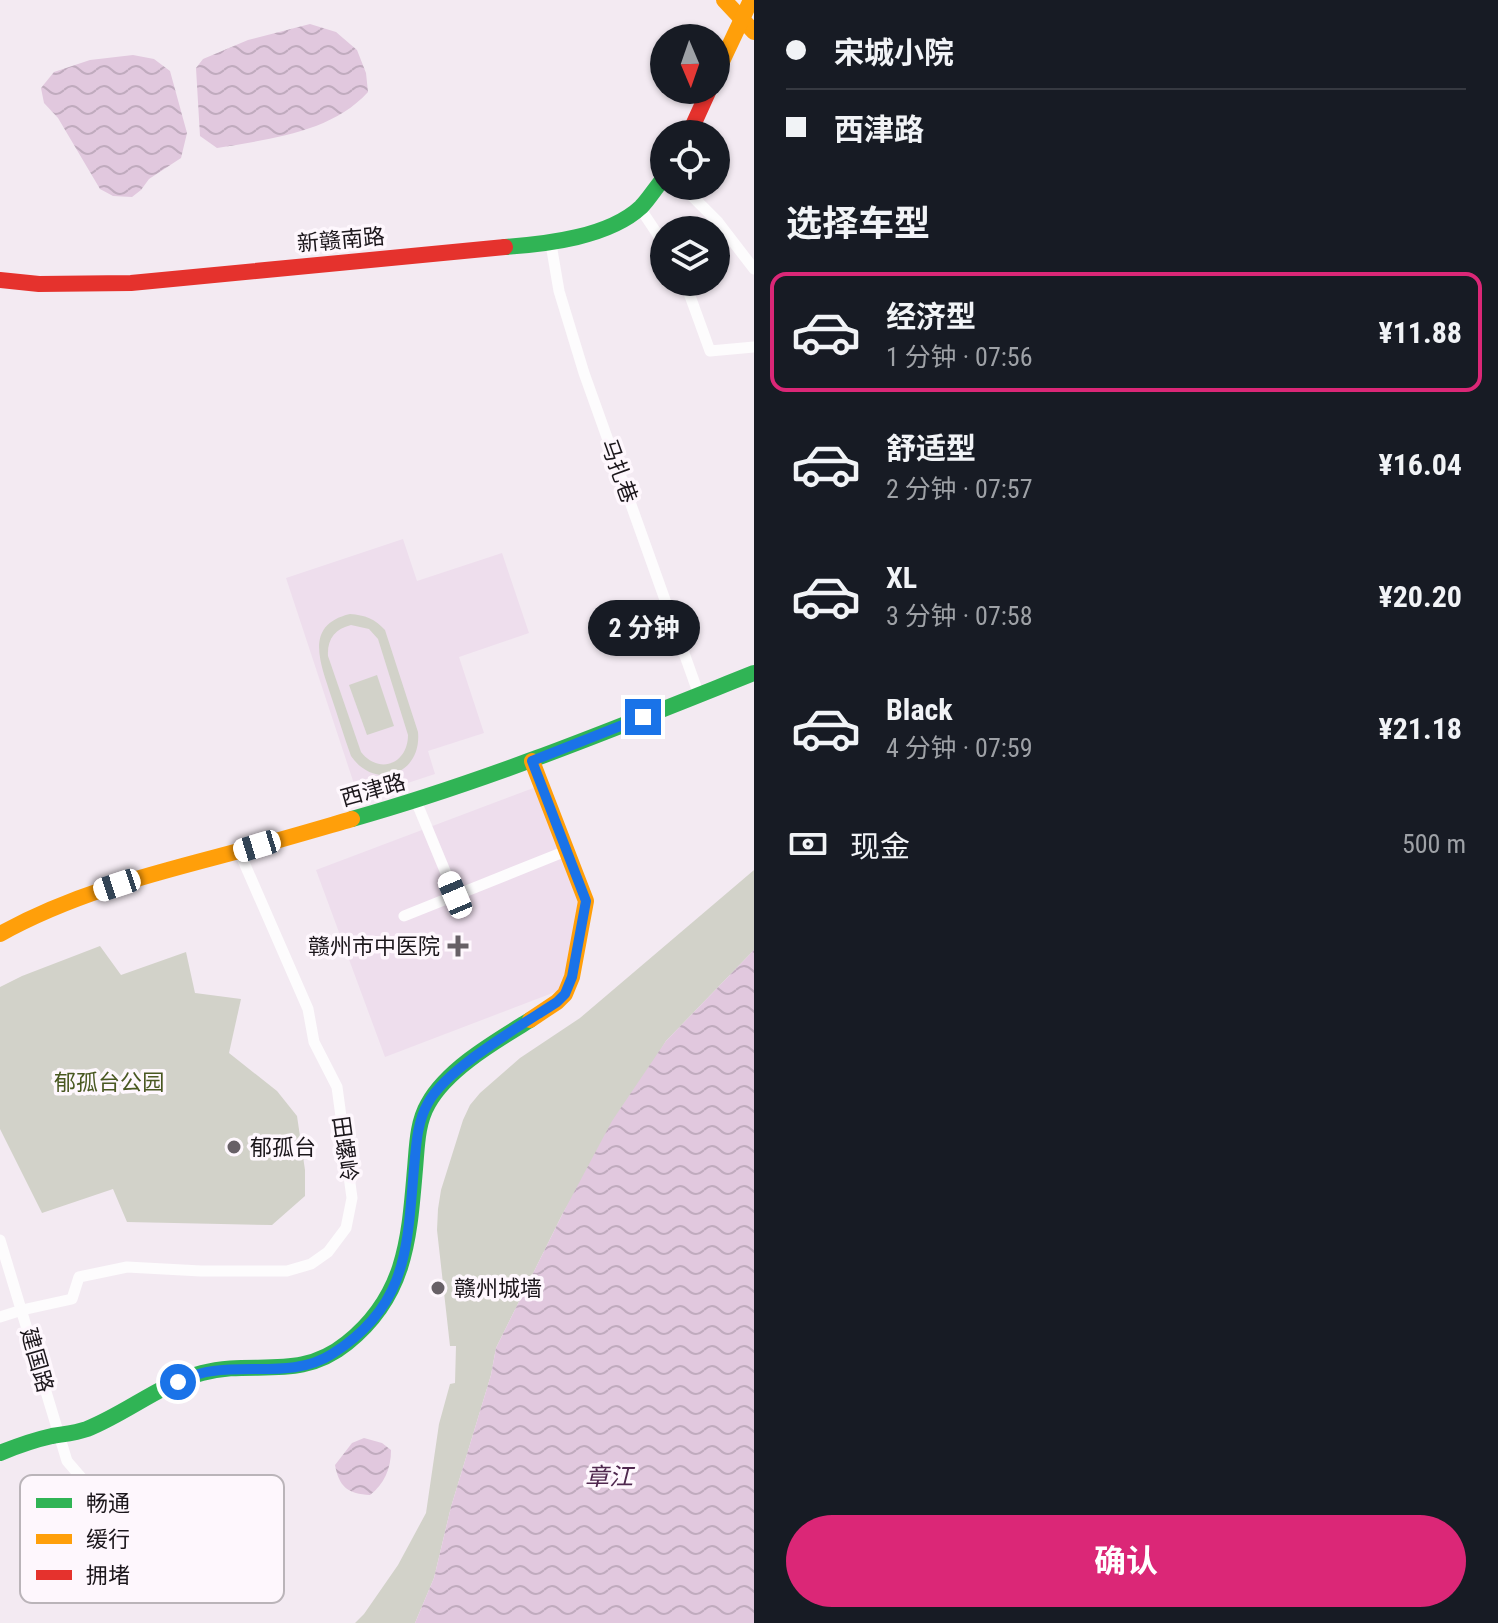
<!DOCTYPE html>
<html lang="zh">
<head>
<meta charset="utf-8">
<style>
  :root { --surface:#171b24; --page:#20242c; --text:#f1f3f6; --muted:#9ea1a6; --line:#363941; --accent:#db2777 }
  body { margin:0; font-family:"Roboto Condensed","Noto Sans SC",sans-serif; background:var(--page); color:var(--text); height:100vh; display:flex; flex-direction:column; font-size:30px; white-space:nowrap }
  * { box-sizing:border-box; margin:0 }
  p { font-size:26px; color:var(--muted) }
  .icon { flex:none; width:44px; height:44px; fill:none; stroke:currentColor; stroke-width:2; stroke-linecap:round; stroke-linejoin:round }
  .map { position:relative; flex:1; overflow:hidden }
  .side { display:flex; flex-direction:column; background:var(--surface); width:744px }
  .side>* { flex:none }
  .banner { display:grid; align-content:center; height:176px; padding:0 32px; background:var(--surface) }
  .needle { width:52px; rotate:178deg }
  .tools { position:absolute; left:650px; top:24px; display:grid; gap:16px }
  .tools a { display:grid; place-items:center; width:80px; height:80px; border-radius:50%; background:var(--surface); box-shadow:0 2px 6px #0004; font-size:40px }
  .end { position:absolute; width:36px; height:36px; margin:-18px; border:10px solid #1a73e8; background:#fff; box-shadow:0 0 0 4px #fff }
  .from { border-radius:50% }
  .bubble { position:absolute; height:56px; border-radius:28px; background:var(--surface); box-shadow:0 2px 6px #0004; font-size:26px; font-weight:700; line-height:56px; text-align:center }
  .car { position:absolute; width:24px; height:48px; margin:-24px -12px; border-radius:10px; box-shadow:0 0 6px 2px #0007; background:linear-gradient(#fff 24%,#345 0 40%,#fff 0 76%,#345 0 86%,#fff 0) }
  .banner b { display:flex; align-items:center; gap:28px; height:76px; font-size:30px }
  .banner b+b { border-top:2px solid var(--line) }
  .banner i { width:20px; height:20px; background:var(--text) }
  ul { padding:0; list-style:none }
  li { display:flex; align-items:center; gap:24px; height:120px; margin:0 16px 12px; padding:0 16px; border:4px solid transparent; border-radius:16px }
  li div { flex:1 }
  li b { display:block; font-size:30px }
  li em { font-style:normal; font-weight:700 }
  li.current { border-color:var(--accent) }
  li>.icon { width:72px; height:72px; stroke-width:1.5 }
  h2 { padding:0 32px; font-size:36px; line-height:96px }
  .pay { display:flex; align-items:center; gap:20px; height:88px; padding:0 32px; font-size:30px }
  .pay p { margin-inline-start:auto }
  .cta { display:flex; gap:16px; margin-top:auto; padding:16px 32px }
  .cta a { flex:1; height:92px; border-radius:48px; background:var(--accent); color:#fff; font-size:32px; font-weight:700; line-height:92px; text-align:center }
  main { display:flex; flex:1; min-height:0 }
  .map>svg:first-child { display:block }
  .built { fill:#eedeed }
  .park { fill:#d2d2c9; fill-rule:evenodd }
  .water { fill:url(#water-waves) }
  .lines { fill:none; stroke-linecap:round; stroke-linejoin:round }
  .street { stroke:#fdfcfd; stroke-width:11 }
  .fast { stroke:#30b455; stroke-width:16 }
  .slow { stroke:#ff9f0a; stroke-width:16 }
  .jam { stroke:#e5322d; stroke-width:16 }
  .route { stroke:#1a73e8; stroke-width:10 }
  .poi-dot { fill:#676066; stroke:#fef7fd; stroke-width:3 }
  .labels { text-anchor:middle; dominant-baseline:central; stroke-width:7; stroke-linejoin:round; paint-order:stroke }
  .street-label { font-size:22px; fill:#1b161b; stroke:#fef7fd }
  .poi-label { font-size:22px; fill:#1b161b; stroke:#fef7fd; text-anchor:start }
  .park-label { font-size:22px; fill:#495821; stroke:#fef7fd }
  .water-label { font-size:24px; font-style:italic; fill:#4f284e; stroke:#fef7fd }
  .key { fill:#fef7fd; stroke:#bab4b9; stroke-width:2 }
  .key-label { font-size:22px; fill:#1b161b }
</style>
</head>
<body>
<main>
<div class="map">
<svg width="754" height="1623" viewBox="0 0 754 1623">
  <defs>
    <pattern id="water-waves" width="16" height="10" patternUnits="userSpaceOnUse" patternTransform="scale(2)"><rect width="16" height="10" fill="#e1c8de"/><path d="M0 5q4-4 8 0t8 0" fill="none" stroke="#c0abbe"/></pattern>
  </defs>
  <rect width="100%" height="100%" fill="#f3eaf2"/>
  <!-- built -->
  <g class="built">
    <polygon points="403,539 417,581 502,553 529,633 459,657 484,733 428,751 435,774 359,799 286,578"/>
    <polygon points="536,787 579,904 563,989 385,1057 316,870"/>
  </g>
  <!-- park -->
  <g class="park">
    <path d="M350 614C365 615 375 619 385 630L418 732C422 775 375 791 351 756 344 737 338 716 331 696 321 664 303 625 350 614ZM351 625 369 629 378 639 408 735C408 764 379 775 361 752L328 656C327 639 335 629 351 625Z"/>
    <polygon points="377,675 394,726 367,735 349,685"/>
    <polygon points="754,870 754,950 666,1041 563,1213 496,1348 491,1375 451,1507 434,1578 415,1623 355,1623 364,1614 398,1565 426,1513 439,1424 450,1384 455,1383 456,1346 450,1346 437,1230 438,1209 441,1190 463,1120 470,1105 480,1093 520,1058 580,1018"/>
    <polygon points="100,946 121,975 186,952 195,993 241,999 229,1053 277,1091 297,1116 305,1170 305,1196 272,1225 127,1222 113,1189 42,1213 0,1129 0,987 22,976"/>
  </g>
  <!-- water -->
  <g class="water">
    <path d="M310 24 336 32 357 50 366 73 368 92C331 133 268 139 217 148L200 136 196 68 203 59 248 40Z"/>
    <polygon points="133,55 154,59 170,71 187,133 181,158 149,179 141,190 132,197 113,196 100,189 58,118 44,103 41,88 54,72 90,60"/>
    <polygon points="754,950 754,1623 415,1623 434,1578 451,1507 491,1375 496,1348 563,1213 612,1121 666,1041"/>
    <path d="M364 1438 382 1443 391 1450C391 1469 384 1484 370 1495 348 1494 339 1487 335 1465L352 1443Z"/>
  </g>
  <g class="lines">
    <!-- street -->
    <g class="street">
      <polyline points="682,186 718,222 754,269"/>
      <polyline points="640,208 664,244"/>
      <polyline points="551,244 559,291 584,373 699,695"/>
      <polyline points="685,282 710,351 754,347"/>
      <polyline points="416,801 455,895"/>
      <polyline points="404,916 566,851"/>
      <polyline points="0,1240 67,1461 129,1533 145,1562 145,1574"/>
      <polyline points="0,1317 22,1310 72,1299 79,1277 127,1267 201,1271 287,1271 311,1264 328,1252 346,1228 352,1198 337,1087 314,1042 308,1009 239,851"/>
    </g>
    <!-- fast -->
    <g class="fast">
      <path d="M505 247C547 244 609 237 641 207 649 199 656 187 664 178"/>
      <path d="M352 819C490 780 621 726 754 673"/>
      <path d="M0 1453C17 1446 34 1440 52 1436 64 1434 76 1433 87 1429 127 1413 160 1384 202 1373 254 1359 299 1382 347 1343 406 1296 409 1239 415 1169 417 1147 417 1123 428 1104 447 1069 496 1041 530 1020"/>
    </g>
    <!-- slow -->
    <g class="slow">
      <polyline points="724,0 754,32"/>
      <polyline points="716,74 751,0"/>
      <path d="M0 934C76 892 156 873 239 851 277 841 314 830 352 819"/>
      <polyline points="530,1020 557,1002 565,994 572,977 586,901 532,761"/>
    </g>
    <!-- jam -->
    <g class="jam">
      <polyline points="689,134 709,90"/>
      <polyline points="0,280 39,284 131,283 505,247"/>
    </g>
  </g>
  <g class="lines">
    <!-- route -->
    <path class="route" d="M178 1382C189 1377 201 1372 213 1371 253 1365 296 1377 332 1354 408 1306 407 1248 414 1168 416 1147 417 1122 428 1103 447 1068 522 1025 557 1002L565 994 572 977 586 901 532 761 643 717"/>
  </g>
  <!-- markers -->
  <g class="poi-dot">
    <path d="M454 934h8v8h8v8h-8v8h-8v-8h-8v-8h8z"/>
    <circle cx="234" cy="1147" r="8"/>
    <circle cx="438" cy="1288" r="8"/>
  </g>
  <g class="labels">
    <!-- street labels -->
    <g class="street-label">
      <text transform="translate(341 240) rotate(-5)">新赣南路</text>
      <text transform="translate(619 471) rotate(70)">马扎巷</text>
      <text transform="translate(373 790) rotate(-16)">西津路</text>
      <text transform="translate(345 1149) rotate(82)">田螺岭</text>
      <text transform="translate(37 1360) rotate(74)">建国路</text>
    </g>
    <!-- poi labels -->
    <g class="poi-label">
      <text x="440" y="946" text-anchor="end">赣州市中医院</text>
      <text x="250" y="1147">郁孤台</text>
      <text x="454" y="1288">赣州城墙</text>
    </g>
    <!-- park labels -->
    <g class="park-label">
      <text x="109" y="1082">郁孤台公园</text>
    </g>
    <!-- water labels -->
    <g class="water-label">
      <text x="609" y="1477">章江</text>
    </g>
  </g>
  <!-- legend -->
  <rect x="20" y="1475" width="264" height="128" rx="12" class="key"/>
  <rect x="36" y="1498" width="36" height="10" fill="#30b455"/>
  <rect x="36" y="1534" width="36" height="10" fill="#ff9f0a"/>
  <rect x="36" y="1570" width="36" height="10" fill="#e5322d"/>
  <g class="key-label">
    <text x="86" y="1511">畅通</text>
    <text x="86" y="1547">缓行</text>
    <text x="86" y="1583">拥堵</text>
  </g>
</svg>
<div class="tools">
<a><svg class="needle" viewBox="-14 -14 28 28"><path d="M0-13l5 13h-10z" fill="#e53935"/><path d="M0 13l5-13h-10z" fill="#9ea1a6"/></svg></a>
<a><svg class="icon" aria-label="locate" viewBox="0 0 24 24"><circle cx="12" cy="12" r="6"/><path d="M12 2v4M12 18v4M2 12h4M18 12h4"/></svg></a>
<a><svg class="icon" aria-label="layers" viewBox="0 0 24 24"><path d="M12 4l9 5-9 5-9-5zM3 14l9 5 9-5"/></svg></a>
</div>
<i class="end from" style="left:178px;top:1382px"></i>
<i class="end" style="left:643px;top:717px"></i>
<div class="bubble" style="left:588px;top:600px;width:112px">2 分钟</div>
<i class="car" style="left:257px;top:846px;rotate:253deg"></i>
<i class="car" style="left:117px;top:885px;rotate:252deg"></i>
<i class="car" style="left:455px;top:895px;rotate:337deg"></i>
</div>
<section class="side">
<div class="banner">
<b><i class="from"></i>宋城小院</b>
<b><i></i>西津路</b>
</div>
<h2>选择车型</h2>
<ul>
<li class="current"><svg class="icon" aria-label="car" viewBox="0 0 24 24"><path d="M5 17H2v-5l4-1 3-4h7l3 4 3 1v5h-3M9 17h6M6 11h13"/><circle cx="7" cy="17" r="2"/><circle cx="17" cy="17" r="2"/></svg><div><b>经济型</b><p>1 分钟 · 07:56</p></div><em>¥11.88</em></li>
<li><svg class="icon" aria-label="car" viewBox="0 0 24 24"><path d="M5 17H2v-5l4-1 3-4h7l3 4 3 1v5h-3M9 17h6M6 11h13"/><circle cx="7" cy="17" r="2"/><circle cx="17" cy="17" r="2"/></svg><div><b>舒适型</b><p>2 分钟 · 07:57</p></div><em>¥16.04</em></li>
<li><svg class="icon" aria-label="car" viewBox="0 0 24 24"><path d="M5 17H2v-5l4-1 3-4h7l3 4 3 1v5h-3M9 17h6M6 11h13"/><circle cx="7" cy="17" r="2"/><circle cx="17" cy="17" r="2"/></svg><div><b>XL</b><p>3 分钟 · 07:58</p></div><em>¥20.20</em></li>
<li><svg class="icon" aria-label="car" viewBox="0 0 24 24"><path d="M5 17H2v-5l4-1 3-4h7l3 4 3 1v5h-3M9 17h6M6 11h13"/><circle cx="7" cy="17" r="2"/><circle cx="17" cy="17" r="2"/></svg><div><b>Black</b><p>4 分钟 · 07:59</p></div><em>¥21.18</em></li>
</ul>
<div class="pay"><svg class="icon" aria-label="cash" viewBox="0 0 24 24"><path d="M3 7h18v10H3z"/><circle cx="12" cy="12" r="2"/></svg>现金<p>500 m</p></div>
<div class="cta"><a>确认</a></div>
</section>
</main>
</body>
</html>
